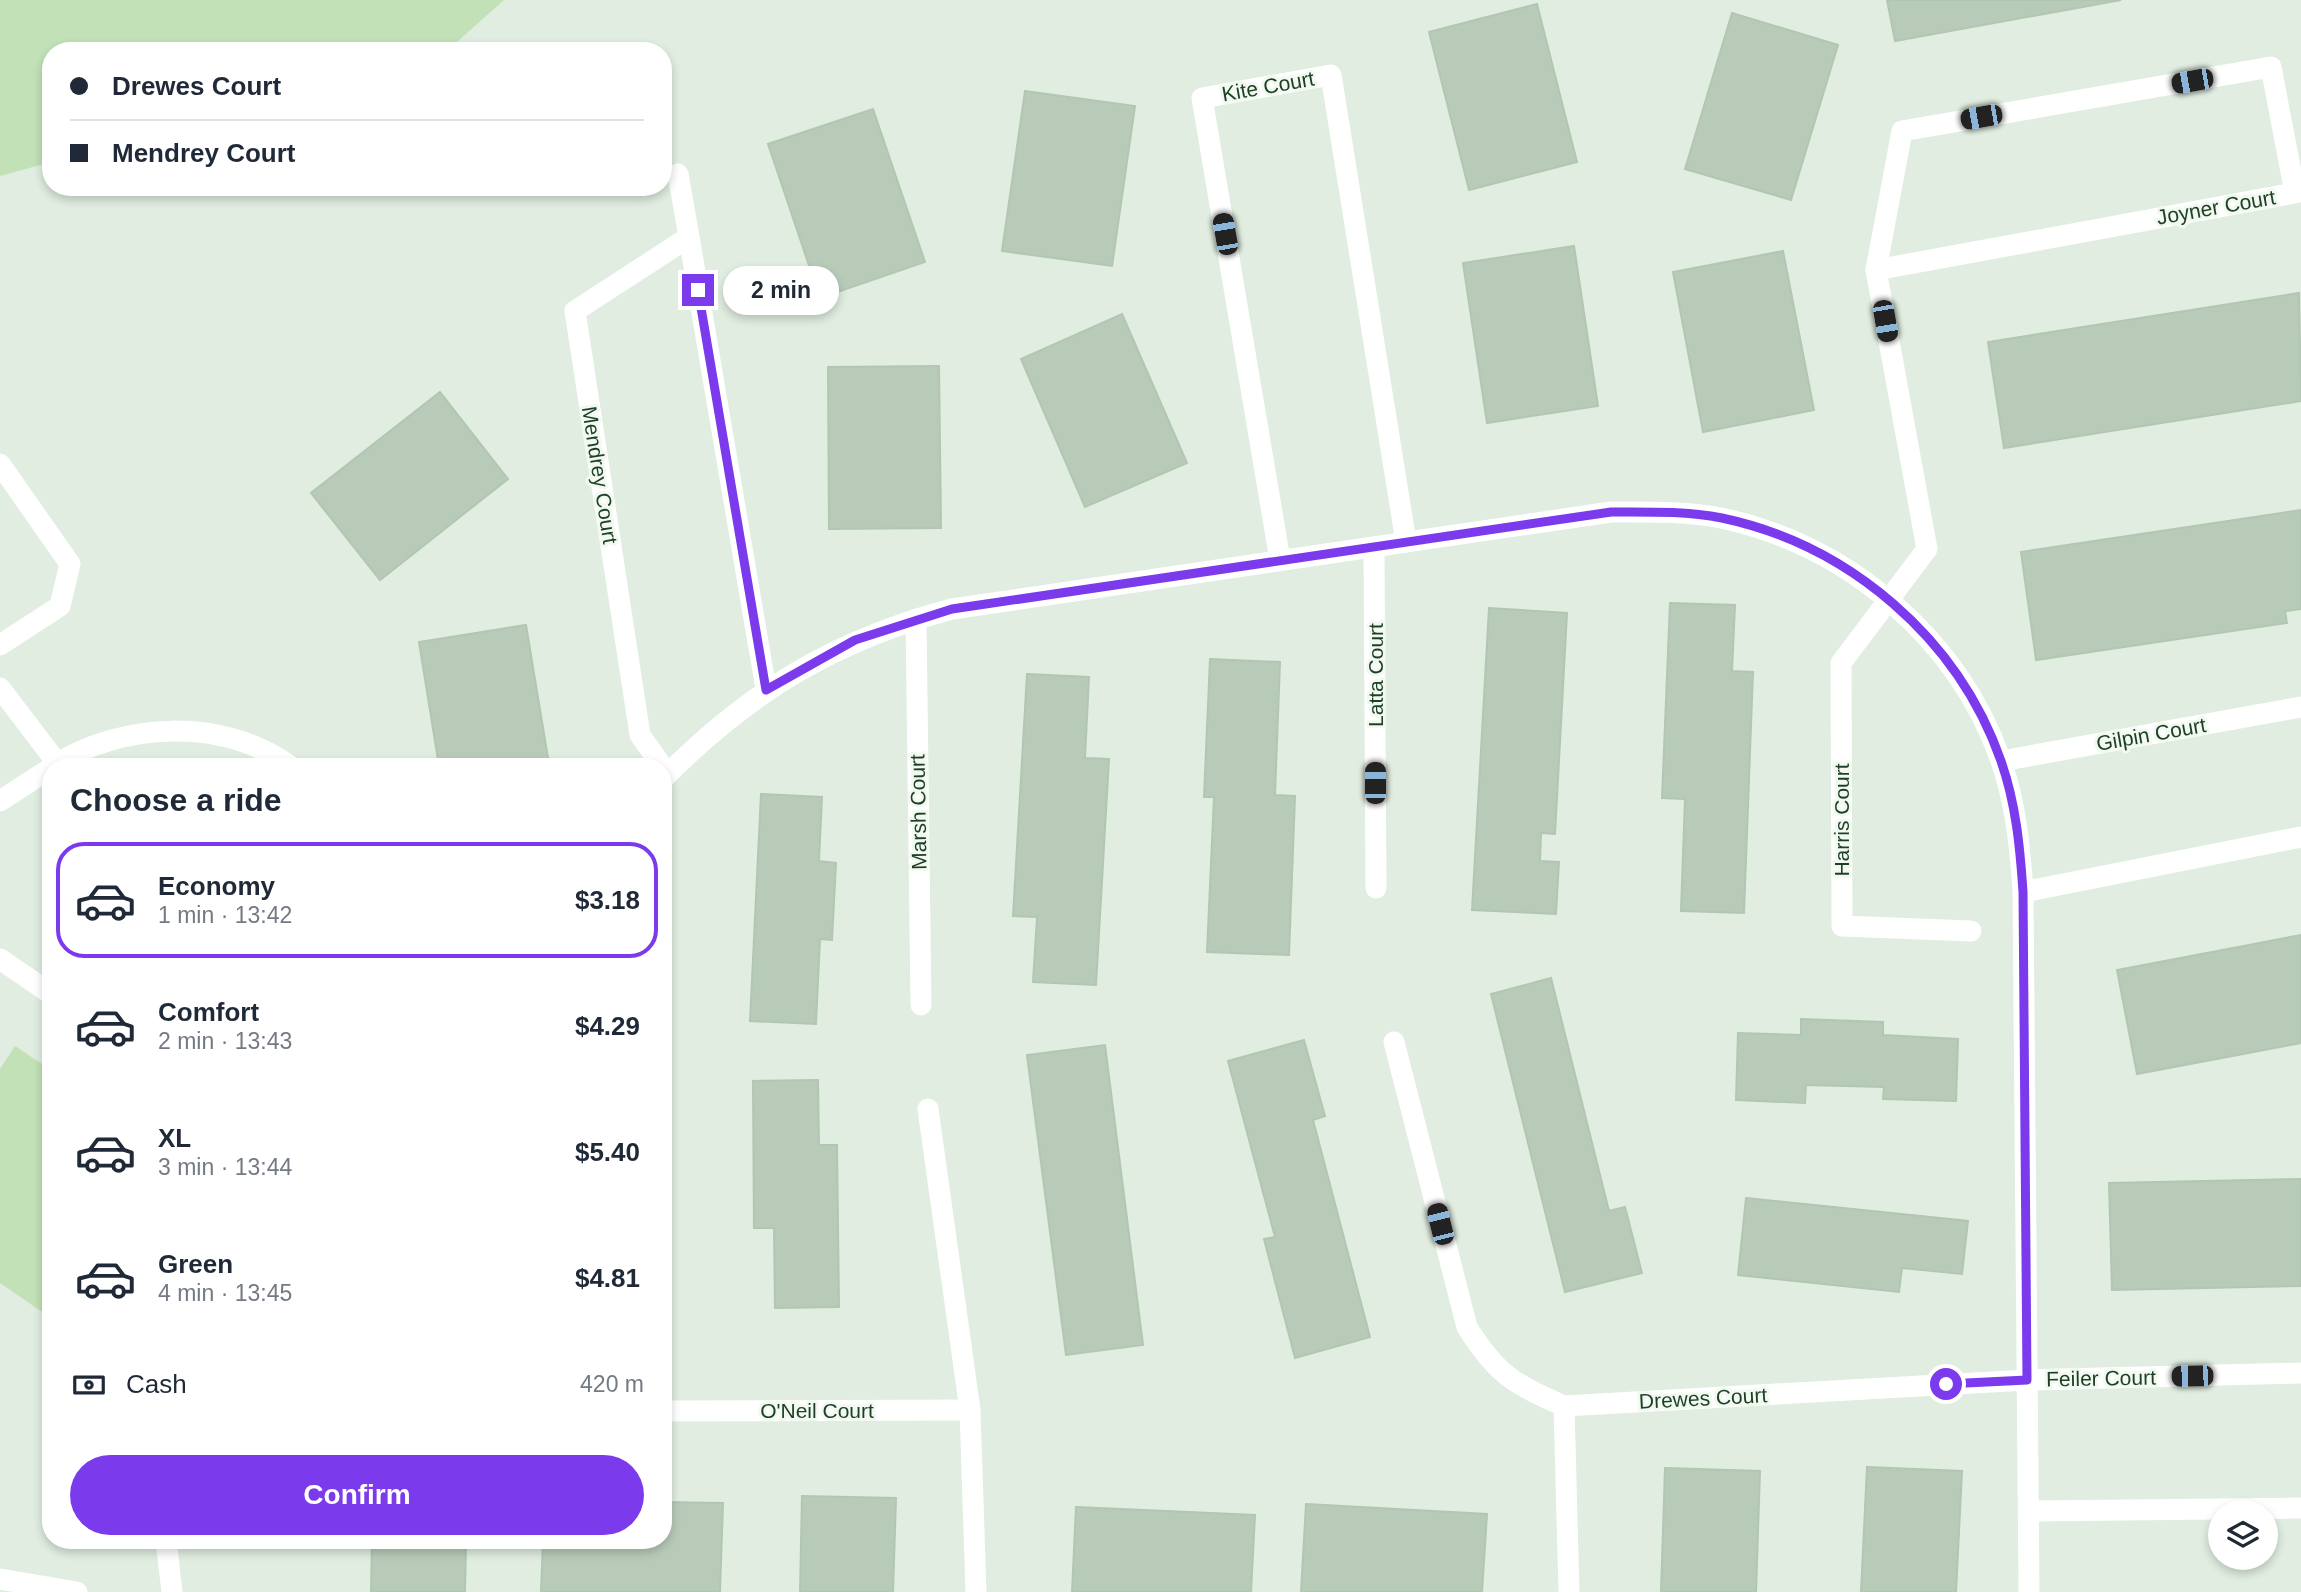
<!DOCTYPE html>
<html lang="en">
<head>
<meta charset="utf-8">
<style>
  :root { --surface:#fff; --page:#f6f6f7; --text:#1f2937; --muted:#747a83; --line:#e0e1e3; --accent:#7c3aed }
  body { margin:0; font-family:Arial,sans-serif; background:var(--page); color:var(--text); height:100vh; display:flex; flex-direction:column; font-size:26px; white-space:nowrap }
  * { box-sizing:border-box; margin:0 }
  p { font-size:23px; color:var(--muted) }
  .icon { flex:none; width:38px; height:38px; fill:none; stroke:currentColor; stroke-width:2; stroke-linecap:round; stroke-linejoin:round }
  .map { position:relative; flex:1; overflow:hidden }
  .sheet { position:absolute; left:42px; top:758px; width:630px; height:791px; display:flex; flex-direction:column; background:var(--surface); border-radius:28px; box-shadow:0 4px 10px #0003 }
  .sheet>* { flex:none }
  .top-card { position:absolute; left:42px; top:42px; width:630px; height:154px; border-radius:28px; box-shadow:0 4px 10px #0003; display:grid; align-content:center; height:154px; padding:0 28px; background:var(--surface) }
  .tools { position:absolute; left:2208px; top:1500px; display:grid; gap:14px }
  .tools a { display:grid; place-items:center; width:70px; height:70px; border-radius:50%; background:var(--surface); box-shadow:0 4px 10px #0003; font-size:35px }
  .end { position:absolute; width:32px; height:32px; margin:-16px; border:9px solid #7c3aed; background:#fff; box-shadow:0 0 0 4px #fff }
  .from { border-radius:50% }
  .bubble { position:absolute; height:49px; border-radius:24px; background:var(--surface); box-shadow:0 4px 10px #0003; font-size:23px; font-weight:700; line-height:49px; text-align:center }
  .car { position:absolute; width:21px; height:42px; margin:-21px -10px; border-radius:9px; box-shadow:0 0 5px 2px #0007; background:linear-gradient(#222 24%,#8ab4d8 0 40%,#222 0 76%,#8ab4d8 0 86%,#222 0) }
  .top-card b { display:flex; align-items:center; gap:24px; height:66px; font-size:26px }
  .top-card b+b { border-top:2px solid var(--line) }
  .top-card i { width:18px; height:18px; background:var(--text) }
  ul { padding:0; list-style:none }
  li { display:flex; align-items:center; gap:21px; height:116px; margin:0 14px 10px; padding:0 14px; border:4px solid transparent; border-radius:28px }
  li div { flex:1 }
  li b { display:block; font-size:26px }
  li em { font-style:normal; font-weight:700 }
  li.on { border-color:var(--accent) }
  li>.icon { width:63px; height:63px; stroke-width:1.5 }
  h2 { padding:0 28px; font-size:32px; line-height:84px }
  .pay { display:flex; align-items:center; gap:18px; height:77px; padding:0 28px; font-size:26px }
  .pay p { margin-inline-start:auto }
  .action { display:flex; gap:14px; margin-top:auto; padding:14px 28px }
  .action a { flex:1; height:80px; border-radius:42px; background:var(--accent); color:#fff; font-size:28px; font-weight:700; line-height:80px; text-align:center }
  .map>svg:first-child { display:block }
  .green { fill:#c2e1b6 }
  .building { fill:#b8cbb9; stroke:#b1c7b2; stroke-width:2 }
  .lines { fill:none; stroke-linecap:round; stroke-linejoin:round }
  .lane { stroke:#fff; stroke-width:21 }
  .street { stroke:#fff; stroke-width:21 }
  .route { stroke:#7c3aed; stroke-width:9 }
  .labels { text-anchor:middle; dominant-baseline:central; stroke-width:6; stroke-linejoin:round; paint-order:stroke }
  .street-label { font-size:21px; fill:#1e3f24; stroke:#f1f9f1 }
</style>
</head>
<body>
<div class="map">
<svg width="2301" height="1592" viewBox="0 0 2301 1592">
  <rect width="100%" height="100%" fill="#e0ede0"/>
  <!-- green -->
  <g class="green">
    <polygon points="0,0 504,0 449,49 443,51 51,51 51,162 0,176"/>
    <polygon points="15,1046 51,1070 51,1318 0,1283 0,1069"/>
  </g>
  <!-- building -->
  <g class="building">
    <polygon points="1887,0 2121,0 1895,41"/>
    <polygon points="1537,4 1577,162 1469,190 1429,32"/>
    <polygon points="1732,13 1838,45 1791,200 1685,169"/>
    <polygon points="1025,91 1135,106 1112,266 1002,251"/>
    <polygon points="873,109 925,262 820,298 768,144"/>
    <polygon points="1574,246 1598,406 1487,423 1463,263"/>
    <polygon points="1783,251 1814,410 1703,432 1673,272"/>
    <polygon points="2299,293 2301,401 2004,448 1988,342"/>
    <polygon points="1122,314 1187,463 1085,507 1021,359"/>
    <polygon points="939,366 941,528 829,529 828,367"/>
    <polygon points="440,392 508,479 380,580 311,493"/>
    <polygon points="2301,510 2301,609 2285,611 2287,623 2036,660 2021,552"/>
    <polygon points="1670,603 1735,605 1732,671 1753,672 1744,913 1681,911 1685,799 1662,798"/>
    <polygon points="1489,608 1567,613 1555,834 1541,833 1540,861 1559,862 1556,914 1472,910"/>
    <polygon points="526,625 549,764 439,766 419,642"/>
    <polygon points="1210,659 1280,662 1275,795 1295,796 1289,955 1207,952 1214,797 1204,797"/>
    <polygon points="1027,674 1089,677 1085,758 1109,759 1096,985 1033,982 1037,917 1013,916"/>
    <polygon points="761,794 822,797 819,861 836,863 832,940 820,939 816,1024 750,1021"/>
    <polygon points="2301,935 2301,1043 2137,1074 2117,970"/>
    <polygon points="1551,978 1609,1211 1625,1207 1642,1273 1565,1292 1491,994"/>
    <polygon points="1801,1019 1883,1022 1883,1035 1958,1039 1956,1101 1883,1099 1884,1087 1806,1085 1805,1103 1736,1100 1738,1033 1801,1035"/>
    <polygon points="1304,1040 1325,1116 1313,1120 1370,1337 1295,1358 1264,1239 1275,1237 1228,1061"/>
    <polygon points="1105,1045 1143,1345 1066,1355 1027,1055"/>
    <polygon points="818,1080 819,1145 837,1145 839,1307 775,1308 774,1228 754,1228 753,1081"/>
    <polygon points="2301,1179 2301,1286 2112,1290 2109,1183"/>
    <polygon points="1746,1198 1968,1221 1962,1274 1902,1268 1899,1292 1738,1275"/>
    <polygon points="1867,1467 1962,1471 1956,1592 1861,1592"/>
    <polygon points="1665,1468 1760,1471 1756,1592 1661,1592"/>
    <polygon points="802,1496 896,1498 893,1592 800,1592"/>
    <polygon points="663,1502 723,1503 720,1592 541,1592 543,1540 663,1540"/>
    <polygon points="1306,1504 1487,1514 1482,1592 1301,1592"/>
    <polygon points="1076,1507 1255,1515 1251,1592 1072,1592"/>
    <polygon points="372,1540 466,1540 465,1592 371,1592"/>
  </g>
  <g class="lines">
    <!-- lane -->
    <g class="lane">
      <polyline points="0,464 70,564 60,606 0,645"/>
      <polyline points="0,688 58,764"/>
    </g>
    <!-- street -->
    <g class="street">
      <polygon points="2271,67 2295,193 1876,270 1902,131"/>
      <polyline points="689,237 766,689"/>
      <polyline points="1876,270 1927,549 1841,663 1842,926 1971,931"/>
      <polyline points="1374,547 1376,888"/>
      <polyline points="1280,560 1202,98 1331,75 1406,542"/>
      <polyline points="916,619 921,1005"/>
      <polyline points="2001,761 2301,707"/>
      <path d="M53 766C122 722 222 717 290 766"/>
      <polyline points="662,766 640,735 575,311 689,237 678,174"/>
      <path d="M663 779C748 692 835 640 952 609L1611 512C1648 512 1685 511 1721 518 1848 545 1958 638 2001 761 2016 804 2020 847 2023 892L2029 1592"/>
      <polyline points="0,801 51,768"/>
      <polyline points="2023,892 2301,837"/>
      <polyline points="0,959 51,994"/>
      <path d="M1394 1042 1467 1327C1497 1375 1514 1384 1564 1406L2027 1380 2301 1373"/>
      <polyline points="928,1109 970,1410 976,1592"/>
      <polyline points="1564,1406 1569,1592"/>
      <polyline points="663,1411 970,1410"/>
      <polyline points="2029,1511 2301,1508"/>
      <polyline points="166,1540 172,1592"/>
      <polyline points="0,1579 77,1592"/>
    </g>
  </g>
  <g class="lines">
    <!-- route -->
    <path class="route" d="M698 290 766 690 855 640 952 609 1611 512C1648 512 1685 511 1722 518 1849 545 1958 638 2001 761 2016 804 2020 847 2023 892L2027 1380 1946 1384"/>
  </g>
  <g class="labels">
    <!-- street labels -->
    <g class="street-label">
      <text transform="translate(1268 86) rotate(-10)">Kite Court</text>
      <text transform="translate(2216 207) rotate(-10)">Joyner Court</text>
      <text transform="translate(600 475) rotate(81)">Mendrey Court</text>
      <text transform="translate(1375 675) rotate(-90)">Latta Court</text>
      <text transform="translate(2151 734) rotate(-10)">Gilpin Court</text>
      <text transform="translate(918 812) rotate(-91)">Marsh Court</text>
      <text transform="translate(1841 820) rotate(-90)">Harris Court</text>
      <text transform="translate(2101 1378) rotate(-1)">Feiler Court</text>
      <text transform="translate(1703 1398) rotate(-3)">Drewes Court</text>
      <text x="817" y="1410">O'Neil Court</text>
    </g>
  </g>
</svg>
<div class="tools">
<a><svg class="icon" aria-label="layers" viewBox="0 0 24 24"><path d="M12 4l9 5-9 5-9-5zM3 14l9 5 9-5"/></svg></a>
</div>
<i class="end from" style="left:1946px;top:1384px"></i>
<i class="end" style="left:698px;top:290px"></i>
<div class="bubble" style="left:723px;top:266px;width:116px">2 min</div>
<i class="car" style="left:2192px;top:81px;rotate:260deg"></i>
<i class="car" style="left:1981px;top:117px;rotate:260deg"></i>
<i class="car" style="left:1225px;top:234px;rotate:350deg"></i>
<i class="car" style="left:1885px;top:321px;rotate:170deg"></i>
<i class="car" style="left:1375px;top:783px;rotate:0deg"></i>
<i class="car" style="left:1440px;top:1224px;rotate:346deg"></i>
<i class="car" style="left:2192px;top:1376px;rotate:269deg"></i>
<div class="top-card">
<b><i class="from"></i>Drewes Court</b>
<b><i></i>Mendrey Court</b>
</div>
<section class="sheet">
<h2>Choose a ride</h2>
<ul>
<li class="on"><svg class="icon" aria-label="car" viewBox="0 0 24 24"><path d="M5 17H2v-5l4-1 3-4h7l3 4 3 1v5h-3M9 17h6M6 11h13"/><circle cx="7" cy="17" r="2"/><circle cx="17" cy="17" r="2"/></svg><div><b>Economy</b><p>1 min · 13:42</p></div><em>$3.18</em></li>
<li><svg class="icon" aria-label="car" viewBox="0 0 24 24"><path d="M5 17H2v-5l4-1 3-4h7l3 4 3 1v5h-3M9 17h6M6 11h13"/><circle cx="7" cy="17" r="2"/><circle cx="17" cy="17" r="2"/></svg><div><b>Comfort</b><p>2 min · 13:43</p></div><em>$4.29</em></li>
<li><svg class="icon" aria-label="car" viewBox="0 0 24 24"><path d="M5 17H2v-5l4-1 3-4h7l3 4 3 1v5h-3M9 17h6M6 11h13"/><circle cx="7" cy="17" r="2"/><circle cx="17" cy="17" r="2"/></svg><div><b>XL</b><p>3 min · 13:44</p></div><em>$5.40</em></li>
<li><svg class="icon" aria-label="car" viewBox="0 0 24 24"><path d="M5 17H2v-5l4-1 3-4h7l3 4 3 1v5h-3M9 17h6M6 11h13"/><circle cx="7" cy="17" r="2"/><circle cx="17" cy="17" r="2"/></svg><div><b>Green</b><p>4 min · 13:45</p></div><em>$4.81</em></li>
</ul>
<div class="pay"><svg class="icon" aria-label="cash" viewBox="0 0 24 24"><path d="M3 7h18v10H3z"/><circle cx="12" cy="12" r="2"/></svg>Cash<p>420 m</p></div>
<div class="action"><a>Confirm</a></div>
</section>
</div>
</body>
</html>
